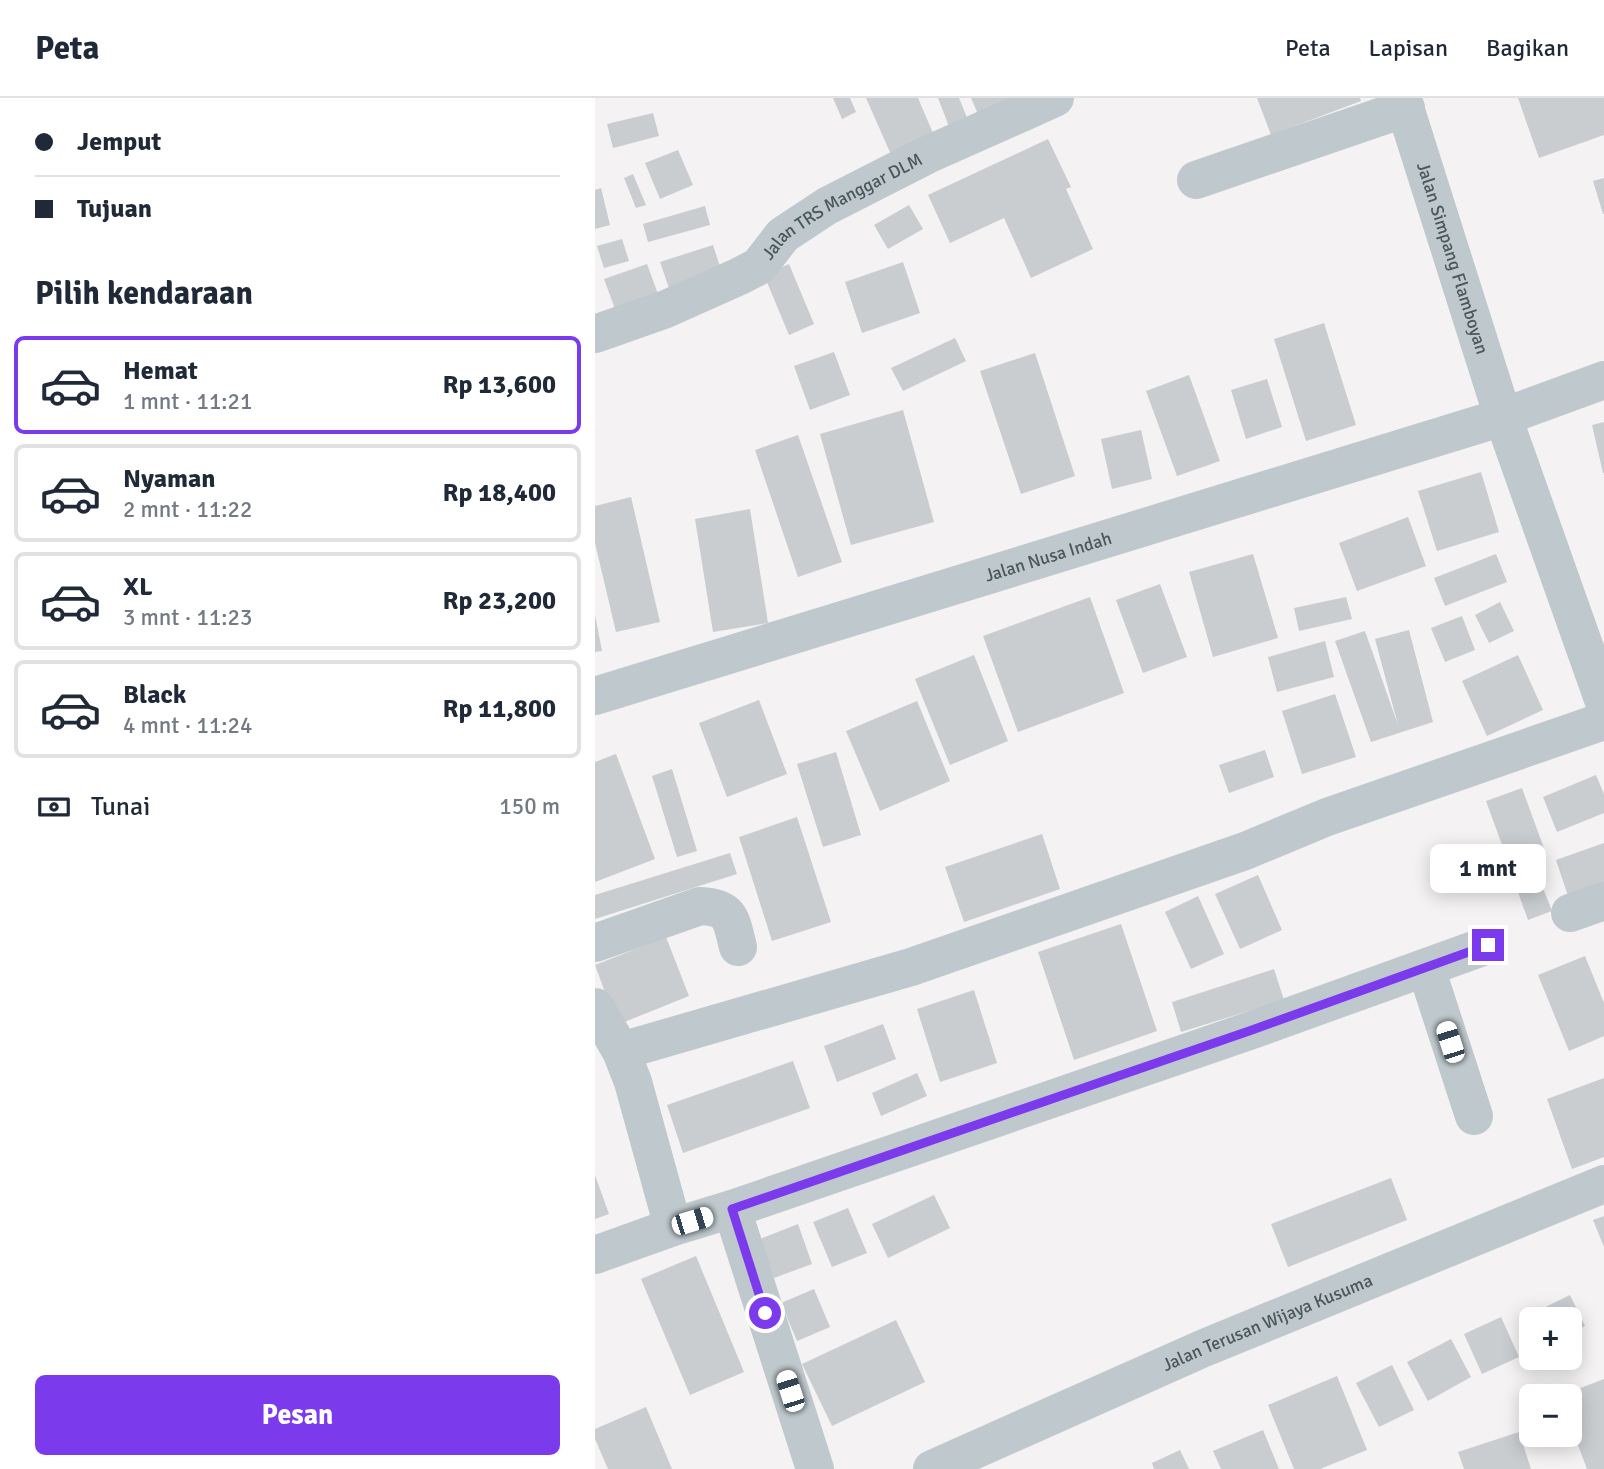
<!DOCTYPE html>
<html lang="id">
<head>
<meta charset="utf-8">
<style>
  :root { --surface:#fff; --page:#f6f6f7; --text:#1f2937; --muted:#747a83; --line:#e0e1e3; --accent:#7c3aed }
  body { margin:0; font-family:Signika,sans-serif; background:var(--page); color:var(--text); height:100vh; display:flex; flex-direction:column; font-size:26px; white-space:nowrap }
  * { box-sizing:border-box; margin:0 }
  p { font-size:23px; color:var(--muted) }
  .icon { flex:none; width:38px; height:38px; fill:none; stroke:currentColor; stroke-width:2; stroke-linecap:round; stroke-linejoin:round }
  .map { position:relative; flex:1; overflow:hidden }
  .details { display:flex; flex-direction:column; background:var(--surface); width:595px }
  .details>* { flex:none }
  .hud { display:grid; align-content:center; height:154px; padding:0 35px; background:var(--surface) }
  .buttons { position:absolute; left:924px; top:1209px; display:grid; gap:14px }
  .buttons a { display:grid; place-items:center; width:63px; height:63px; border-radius:10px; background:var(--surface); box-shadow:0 4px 18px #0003; font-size:35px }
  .end { position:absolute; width:32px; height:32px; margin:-16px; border:9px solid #7c3aed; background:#fff; box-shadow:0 0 0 4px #fff }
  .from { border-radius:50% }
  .bubble { position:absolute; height:49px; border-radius:10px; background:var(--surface); box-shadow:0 4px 18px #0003; font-size:23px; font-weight:700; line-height:49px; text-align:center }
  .car { position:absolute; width:21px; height:42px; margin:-21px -10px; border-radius:9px; box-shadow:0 0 5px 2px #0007; background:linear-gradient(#fff 24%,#345 0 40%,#fff 0 76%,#345 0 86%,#fff 0) }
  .hud b { display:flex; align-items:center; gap:24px; height:66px; font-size:26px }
  .hud b+b { border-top:2px solid var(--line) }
  .hud i { width:18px; height:18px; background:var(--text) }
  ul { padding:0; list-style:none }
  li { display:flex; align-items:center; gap:21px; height:98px; margin:0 14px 10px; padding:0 21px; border:4px solid var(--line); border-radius:10px }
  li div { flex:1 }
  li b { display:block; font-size:26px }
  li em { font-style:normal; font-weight:700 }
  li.active { border-color:var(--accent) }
  li>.icon { width:63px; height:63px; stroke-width:1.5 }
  h2 { padding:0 35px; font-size:32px; line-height:84px }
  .pay { display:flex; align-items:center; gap:18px; height:77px; padding:0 35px; font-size:26px }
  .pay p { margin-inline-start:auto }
  .action { display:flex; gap:14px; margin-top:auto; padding:14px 35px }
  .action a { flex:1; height:80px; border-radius:10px; background:var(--accent); color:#fff; font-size:28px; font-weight:700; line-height:80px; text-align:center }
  header { display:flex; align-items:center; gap:42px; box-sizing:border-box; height:98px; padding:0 35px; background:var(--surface); border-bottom:2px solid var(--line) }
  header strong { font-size:33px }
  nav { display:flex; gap:38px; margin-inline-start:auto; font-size:24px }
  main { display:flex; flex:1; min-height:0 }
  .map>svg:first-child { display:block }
  .building { fill:#c9cdd0 }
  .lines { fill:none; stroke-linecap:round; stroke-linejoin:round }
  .minor { stroke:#bec8cd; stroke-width:38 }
  .route { stroke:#7c3aed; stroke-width:9 }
  .labels { text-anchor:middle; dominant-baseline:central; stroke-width:5; stroke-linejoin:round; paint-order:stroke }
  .street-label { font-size:18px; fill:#4a585e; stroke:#fff }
</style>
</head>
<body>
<header>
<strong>Peta</strong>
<nav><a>Peta</a><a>Lapisan</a><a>Bagikan</a></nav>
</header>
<main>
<section class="details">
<div class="hud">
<b><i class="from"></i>Jemput</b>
<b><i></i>Tujuan</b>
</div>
<h2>Pilih kendaraan</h2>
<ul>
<li class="active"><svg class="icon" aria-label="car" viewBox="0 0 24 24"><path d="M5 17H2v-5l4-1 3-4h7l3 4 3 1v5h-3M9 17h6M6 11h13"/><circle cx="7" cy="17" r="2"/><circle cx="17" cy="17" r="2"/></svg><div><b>Hemat</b><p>1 mnt · 11:21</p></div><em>Rp 13,600</em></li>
<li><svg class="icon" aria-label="car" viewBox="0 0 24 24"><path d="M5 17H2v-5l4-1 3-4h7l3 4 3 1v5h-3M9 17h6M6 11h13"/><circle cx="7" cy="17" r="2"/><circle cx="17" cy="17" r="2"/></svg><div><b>Nyaman</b><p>2 mnt · 11:22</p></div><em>Rp 18,400</em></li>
<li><svg class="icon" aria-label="car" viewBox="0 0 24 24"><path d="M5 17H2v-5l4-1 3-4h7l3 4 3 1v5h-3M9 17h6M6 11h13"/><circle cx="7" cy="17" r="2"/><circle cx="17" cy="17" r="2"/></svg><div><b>XL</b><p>3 mnt · 11:23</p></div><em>Rp 23,200</em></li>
<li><svg class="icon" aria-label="car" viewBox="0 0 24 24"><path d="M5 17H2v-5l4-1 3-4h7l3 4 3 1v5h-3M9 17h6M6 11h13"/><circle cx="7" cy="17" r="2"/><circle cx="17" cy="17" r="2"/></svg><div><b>Black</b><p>4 mnt · 11:24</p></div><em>Rp 11,800</em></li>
</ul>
<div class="pay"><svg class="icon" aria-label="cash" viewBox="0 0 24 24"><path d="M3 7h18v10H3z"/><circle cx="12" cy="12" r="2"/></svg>Tunai<p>150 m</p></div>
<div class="action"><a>Pesan</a></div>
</section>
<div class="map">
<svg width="1009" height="1371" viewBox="0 0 1009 1371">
  <rect width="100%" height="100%" fill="#f4f2f2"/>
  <!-- building -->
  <g class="building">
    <polygon points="238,0 255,0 261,14 247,21"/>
    <polygon points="271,0 323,0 341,42 298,61"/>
    <polygon points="343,0 364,0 377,32 358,39"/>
    <polygon points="376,0 419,0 386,23"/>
    <polygon points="662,0 765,0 766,3 676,37"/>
    <polygon points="923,0 1009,0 1009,37 944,60"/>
    <polygon points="58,15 64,38 18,50 12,26"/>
    <polygon points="453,41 476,89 471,91 498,151 436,180 409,120 355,145 333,97"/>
    <polygon points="83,52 98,87 65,101 50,65"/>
    <polygon points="38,76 51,107 41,110 29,80"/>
    <polygon points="1009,80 1009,116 1008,116 998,83"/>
    <polygon points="6,90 15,127 0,131 0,92"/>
    <polygon points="314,107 328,131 293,151 279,127"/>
    <polygon points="110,108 115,127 53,144 48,126"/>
    <polygon points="27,141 34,163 9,170 2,148"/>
    <polygon points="118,147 127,175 75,193 65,164"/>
    <polygon points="308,164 325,215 267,235 250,184"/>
    <polygon points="52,166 63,196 20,211 9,181"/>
    <polygon points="194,166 219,226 194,237 169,177"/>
    <polygon points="729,225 761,327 711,343 679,241"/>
    <polygon points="360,240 371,263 308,293 296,270"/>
    <polygon points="239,254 255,297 215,312 199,268"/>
    <polygon points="440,255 480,378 426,396 385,273"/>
    <polygon points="594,277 625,363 582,378 551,293"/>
    <polygon points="672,281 687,329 651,341 636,292"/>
    <polygon points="308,312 339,424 256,447 225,336"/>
    <polygon points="1009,324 1009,375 1008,375 997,327"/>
    <polygon points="546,332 557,381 517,391 506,341"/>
    <polygon points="203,337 247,464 203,479 160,352"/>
    <polygon points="886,374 904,434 842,453 823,393"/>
    <polygon points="36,399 65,524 21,534 0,445 0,408"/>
    <polygon points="155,411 173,525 118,534 100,421"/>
    <polygon points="813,419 831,468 762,493 744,445"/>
    <polygon points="658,456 683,540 618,559 594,474"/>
    <polygon points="901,456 912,484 850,508 839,480"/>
    <polygon points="565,486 592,559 548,575 521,502"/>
    <polygon points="495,499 529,595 423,634 388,538"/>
    <polygon points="751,499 757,521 704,533 699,510"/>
    <polygon points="905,504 919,533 894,545 880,517"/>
    <polygon points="0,517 7,553 0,554"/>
    <polygon points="867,518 880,552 850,564 836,530"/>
    <polygon points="814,532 838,624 776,644 740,543 770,533 803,627 780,541"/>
    <polygon points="730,543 739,579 682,594 673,559"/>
    <polygon points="379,557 413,643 355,667 320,581"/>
    <polygon points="923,557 948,612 892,638 867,583"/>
    <polygon points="740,596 761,659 707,676 687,613"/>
    <polygon points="164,602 192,676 132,699 104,625"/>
    <polygon points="322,603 355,683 285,713 251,633"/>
    <polygon points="670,652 679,679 634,695 624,667"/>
    <polygon points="241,654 266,737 228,749 202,666"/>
    <polygon points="21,656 60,761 0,784 0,664"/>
    <polygon points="77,671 102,753 82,759 57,678"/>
    <polygon points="1001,677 1009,696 1009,715 962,734 948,699"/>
    <polygon points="927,690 950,753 914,766 891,703"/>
    <polygon points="202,719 236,824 177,843 144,739"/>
    <polygon points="447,736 465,791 369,824 350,769"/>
    <polygon points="1009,745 1009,792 975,804 961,762"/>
    <polygon points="135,755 142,776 0,821 0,797"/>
    <polygon points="663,777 687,832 645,851 620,796"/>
    <polygon points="943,777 957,813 933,822 920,786"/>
    <polygon points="603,798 629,856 596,871 570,814"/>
    <polygon points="526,826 562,933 479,962 443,854"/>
    <polygon points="71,839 94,898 22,927 0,867"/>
    <polygon points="990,858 1009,905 1009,938 974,953 943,877"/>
    <polygon points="679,871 689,902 586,934 577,904"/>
    <polygon points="379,892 402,965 345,984 322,911"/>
    <polygon points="288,926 301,961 242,984 229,948"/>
    <polygon points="198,963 215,1010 88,1055 72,1007"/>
    <polygon points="322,975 332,998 286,1018 277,995"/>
    <polygon points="1009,980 1009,1059 977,1071 952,1001"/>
    <polygon points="0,1077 14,1116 0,1121"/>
    <polygon points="796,1080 812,1122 693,1169 676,1126"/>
    <polygon points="339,1097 355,1130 293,1160 277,1126"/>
    <polygon points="253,1110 272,1155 237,1169 218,1124"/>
    <polygon points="1009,1118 1009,1149 998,1122"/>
    <polygon points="203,1126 217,1166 179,1180 165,1141"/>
    <polygon points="101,1158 149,1274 95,1297 46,1181"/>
    <polygon points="219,1191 235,1229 202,1243 186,1205"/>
    <polygon points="975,1197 990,1228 975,1236 975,1222 936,1222 936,1235 928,1220"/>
    <polygon points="906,1219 924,1259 887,1276 869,1236"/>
    <polygon points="301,1222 330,1284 237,1328 207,1266"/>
    <polygon points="856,1241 876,1279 833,1303 812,1264"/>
    <polygon points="797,1267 819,1312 784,1329 761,1285"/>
    <polygon points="742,1278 772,1352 725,1371 699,1371 673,1307"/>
    <polygon points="1009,1281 1009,1371 992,1371 975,1326 975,1298 965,1298"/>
    <polygon points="51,1309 77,1371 13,1371 0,1341 0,1331"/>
    <polygon points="668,1332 684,1371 626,1371 618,1353"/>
    <polygon points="924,1334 936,1371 869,1371 863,1354"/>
    <polygon points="585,1352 594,1371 559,1371 557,1365"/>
  </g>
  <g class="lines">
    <!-- minor -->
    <g class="minor">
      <path id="s1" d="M807 0 908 319 1009 604"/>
      <polyline points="601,82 811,10"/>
      <path id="s2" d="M0 236 71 211 145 178 164 168 188 137 232 108 332 57 460 0"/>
      <path id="s3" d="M0 598 908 319 1009 282"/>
      <polyline points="975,815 1009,803"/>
      <path d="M0 845 105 808C137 809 136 822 143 849"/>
      <polyline points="831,870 879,1018"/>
      <polyline points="0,909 26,953 316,869 650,753 732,719 1009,623"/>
      <polyline points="26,953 38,984 78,1129"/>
      <polyline points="137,1111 220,1371"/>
      <polyline points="0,1157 78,1129 137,1111 657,932 893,847"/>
      <path id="s4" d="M337 1371 609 1250 1009 1086"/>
    </g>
  </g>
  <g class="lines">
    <!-- route -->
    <polyline class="route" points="170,1215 137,1111 657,932 893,847"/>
  </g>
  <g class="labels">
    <!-- street labels -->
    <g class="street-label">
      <text stroke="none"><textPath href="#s2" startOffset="282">Jalan TRS Manggar DLM</textPath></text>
      <text stroke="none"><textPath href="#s1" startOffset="168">Jalan Simpang Flamboyan</textPath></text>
      <text stroke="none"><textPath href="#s3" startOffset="474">Jalan Nusa Indah</textPath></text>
      <text stroke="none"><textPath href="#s4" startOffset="366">Jalan Terusan Wijaya Kusuma</textPath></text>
    </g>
  </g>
</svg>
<div class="buttons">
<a>+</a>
<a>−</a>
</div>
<i class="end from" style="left:170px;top:1215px"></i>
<i class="end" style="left:893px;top:847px"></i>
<div class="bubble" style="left:835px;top:746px;width:116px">1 mnt</div>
<i class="car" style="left:855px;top:944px;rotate:342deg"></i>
<i class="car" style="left:97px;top:1123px;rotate:73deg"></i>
<i class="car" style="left:195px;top:1293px;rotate:342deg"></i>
</div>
</main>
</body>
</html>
